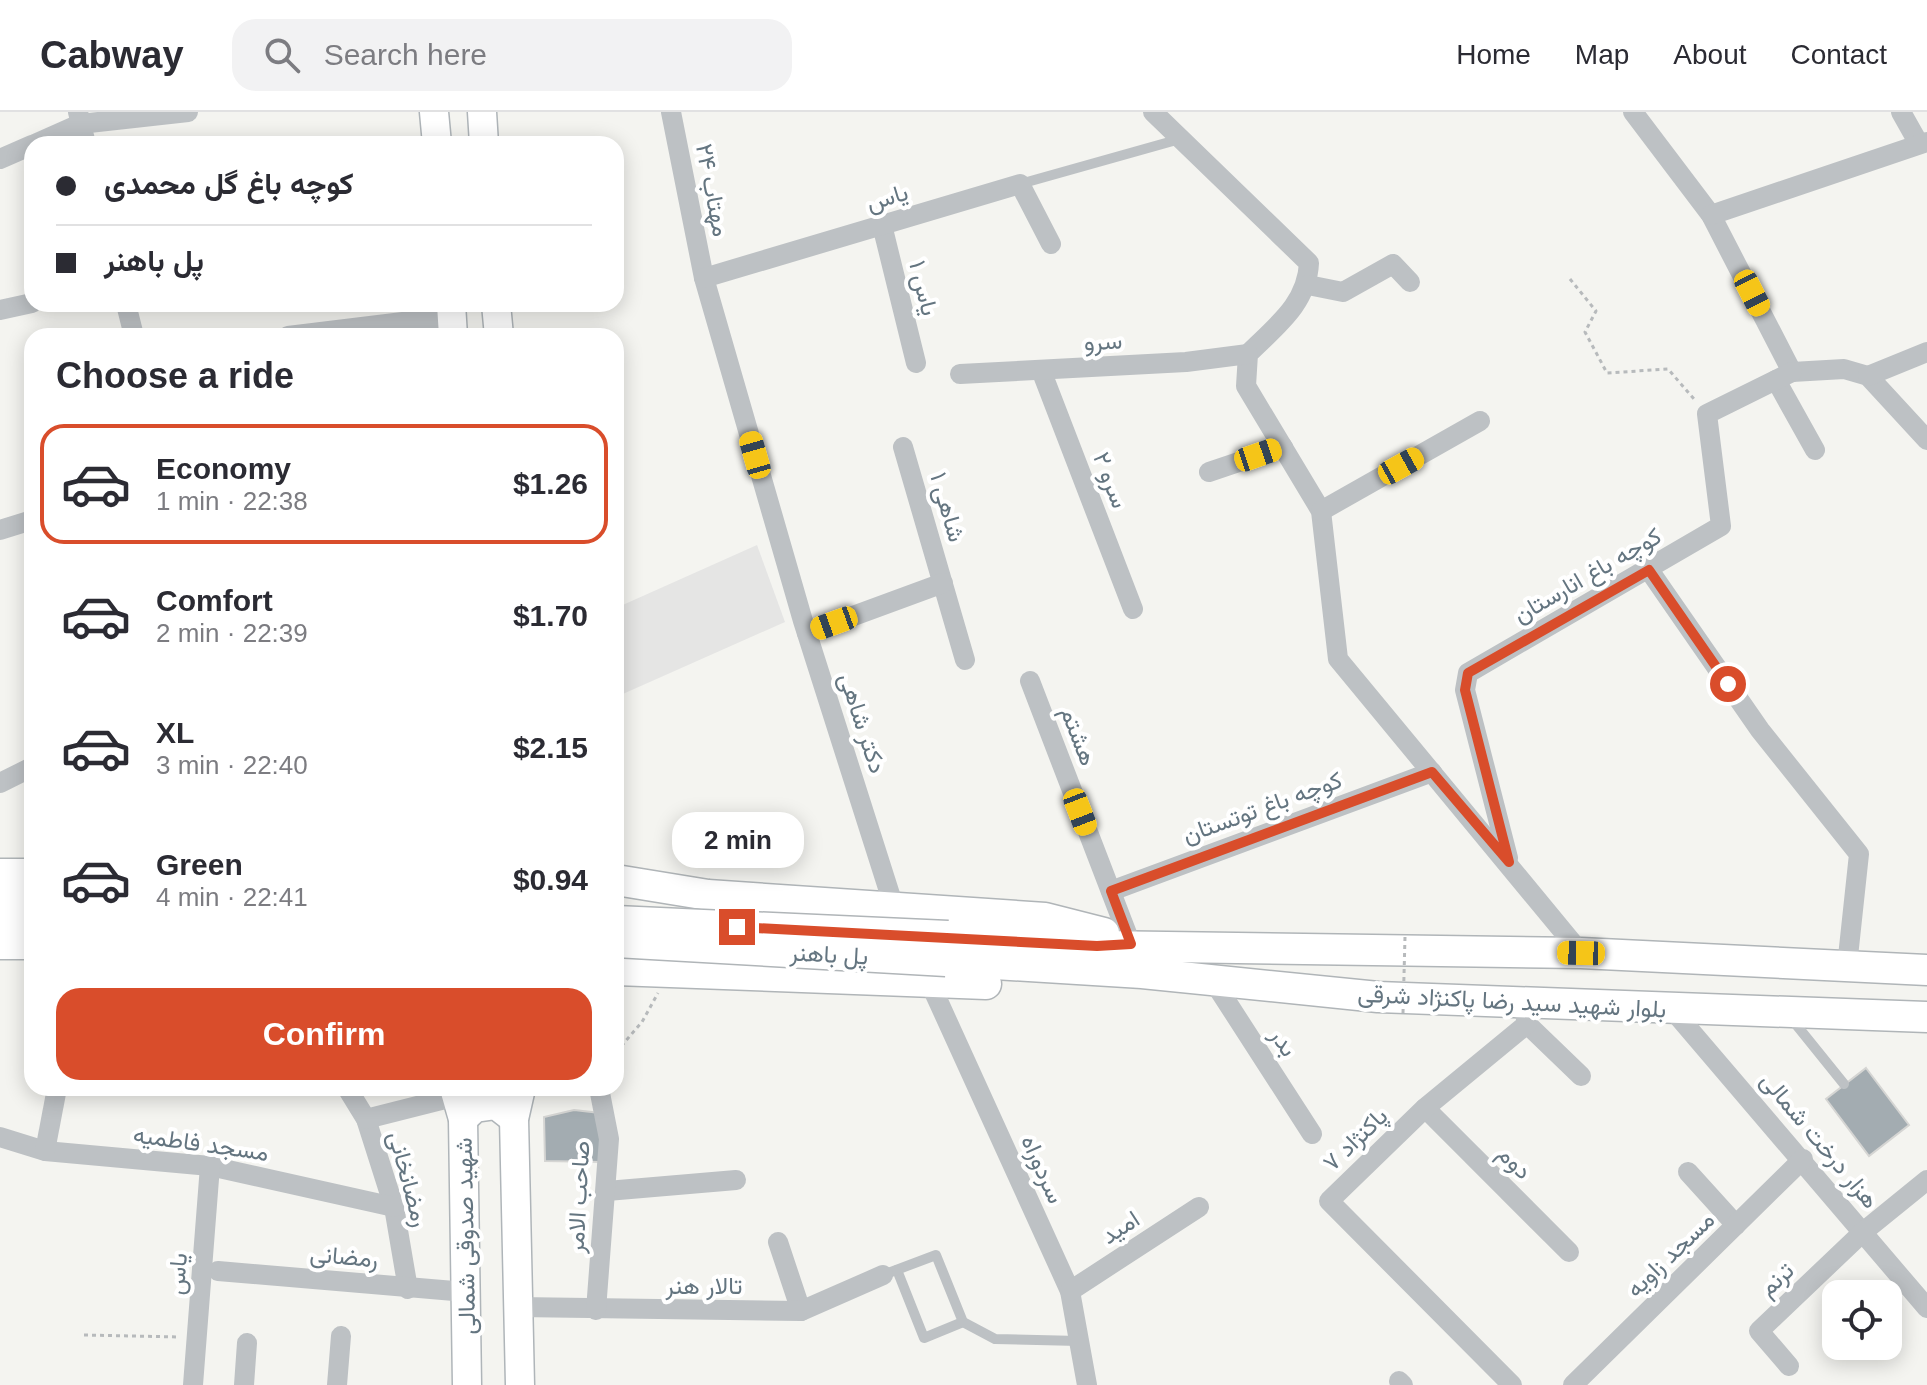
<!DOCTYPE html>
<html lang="en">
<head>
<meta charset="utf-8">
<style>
  :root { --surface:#fff; --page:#f2f2f3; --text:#2b2b33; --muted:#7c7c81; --line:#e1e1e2; --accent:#d94d2b }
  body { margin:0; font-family:Arial,Vazirmatn,sans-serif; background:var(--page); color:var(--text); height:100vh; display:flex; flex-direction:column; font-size:30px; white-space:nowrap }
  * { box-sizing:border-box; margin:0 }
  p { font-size:26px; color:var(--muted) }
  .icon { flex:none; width:44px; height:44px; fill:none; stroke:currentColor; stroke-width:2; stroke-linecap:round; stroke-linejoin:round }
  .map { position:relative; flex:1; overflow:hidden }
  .details { position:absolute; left:24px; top:216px; width:600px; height:768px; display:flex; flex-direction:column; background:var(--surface); border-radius:24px; box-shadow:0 4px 20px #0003 }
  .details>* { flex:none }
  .top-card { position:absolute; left:24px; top:24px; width:600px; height:176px; border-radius:24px; box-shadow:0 4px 20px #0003; display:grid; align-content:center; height:176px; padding:0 32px; background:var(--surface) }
  .tools { position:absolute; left:1822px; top:1168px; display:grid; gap:16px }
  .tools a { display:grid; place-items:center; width:80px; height:80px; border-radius:16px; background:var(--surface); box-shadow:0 4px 20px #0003; font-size:40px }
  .end { position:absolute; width:36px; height:36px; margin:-18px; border:10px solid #d94d2b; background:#fff; box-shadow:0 0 0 4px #fff }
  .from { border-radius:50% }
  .bubble { position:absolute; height:56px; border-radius:24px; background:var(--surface); box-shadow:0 4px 20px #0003; font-size:26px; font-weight:700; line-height:56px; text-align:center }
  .car { position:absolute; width:24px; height:48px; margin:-24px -12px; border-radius:10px; box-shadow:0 0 6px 2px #0007; background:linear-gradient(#f5c518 24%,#345 0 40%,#f5c518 0 76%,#345 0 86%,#f5c518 0) }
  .top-card b { display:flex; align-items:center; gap:28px; height:76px; font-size:30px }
  .top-card b+b { border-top:2px solid var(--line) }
  .top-card i { width:20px; height:20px; background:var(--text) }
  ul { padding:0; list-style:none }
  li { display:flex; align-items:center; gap:24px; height:120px; margin:0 16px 12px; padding:0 16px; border:4px solid transparent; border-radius:24px }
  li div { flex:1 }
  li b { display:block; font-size:30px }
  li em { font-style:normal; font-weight:700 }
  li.on { border-color:var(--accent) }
  li>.icon { width:72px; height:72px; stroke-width:1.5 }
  h2 { padding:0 32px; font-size:36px; line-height:96px }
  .primary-button { display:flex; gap:16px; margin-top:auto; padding:16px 32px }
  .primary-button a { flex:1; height:92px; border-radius:24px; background:var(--accent); color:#fff; font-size:32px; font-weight:700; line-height:92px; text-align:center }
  header { display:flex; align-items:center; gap:48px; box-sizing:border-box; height:112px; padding:0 40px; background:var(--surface); border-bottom:2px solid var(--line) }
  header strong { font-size:38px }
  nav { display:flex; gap:44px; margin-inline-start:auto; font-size:28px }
  .search { width:560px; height:72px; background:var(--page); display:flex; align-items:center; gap:20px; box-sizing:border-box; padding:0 28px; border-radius:24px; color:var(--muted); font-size:30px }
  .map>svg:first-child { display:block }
  .built { fill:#e5e5e4 }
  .building { fill:#a3acb1; stroke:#d5d5d3; stroke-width:2 }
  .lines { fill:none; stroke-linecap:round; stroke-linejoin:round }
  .secondary-casing { stroke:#afb5b9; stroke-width:31 }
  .primary-casing { stroke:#b0b5b8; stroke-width:33 }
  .path { stroke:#b7babc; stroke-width:3; stroke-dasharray:4 4; stroke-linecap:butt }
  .lane { stroke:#bdc1c4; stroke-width:10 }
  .street { stroke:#bdc1c4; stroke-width:20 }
  .secondary { stroke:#fff; stroke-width:28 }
  .primary { stroke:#fff; stroke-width:30 }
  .primary-bridge-casing { stroke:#b0b5b8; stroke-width:33; stroke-linecap:butt }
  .path-bridge { stroke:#b7babc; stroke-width:3; stroke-dasharray:4 4; stroke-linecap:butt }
  .primary-bridge { stroke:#fff; stroke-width:30 }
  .route { stroke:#d94d2b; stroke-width:10 }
  .labels { text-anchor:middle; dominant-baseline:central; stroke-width:8; stroke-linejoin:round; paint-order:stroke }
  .street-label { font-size:24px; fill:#647580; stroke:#fff }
</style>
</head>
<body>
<header>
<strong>Cabway</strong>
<div class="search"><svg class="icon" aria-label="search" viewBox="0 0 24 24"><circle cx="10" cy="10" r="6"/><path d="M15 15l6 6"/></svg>Search here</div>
<nav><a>Home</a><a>Map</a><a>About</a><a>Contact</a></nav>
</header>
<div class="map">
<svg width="1927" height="1273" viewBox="0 0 1927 1273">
  <rect width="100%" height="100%" fill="#f4f4f0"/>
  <!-- built -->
  <polygon class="built" points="757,433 785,510 616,585 616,496"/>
  <!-- building -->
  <g class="building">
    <polygon points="1866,956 1909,1013 1869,1044 1826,987"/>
    <polygon points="574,998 600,1001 600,1050 545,1049 544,1005"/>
  </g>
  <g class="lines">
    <defs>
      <g id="secondary">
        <polyline points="434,0 437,32"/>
        <polyline points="482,0 484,32"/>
        <polyline points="451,192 453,224"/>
        <polyline points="496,192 499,224"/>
        <polyline points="454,976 463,1007 467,1273"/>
        <polyline points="463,1007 475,996 496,993 514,1007"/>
        <polyline points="520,1273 514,1007 521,976"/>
      </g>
      <g id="primary">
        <polyline points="0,762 32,762"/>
        <polyline points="616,768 708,783 1045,806 1104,821"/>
        <polyline points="0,784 32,785"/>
        <polyline points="0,806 32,807"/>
        <polyline points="948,824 1097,834 1581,841 1927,858"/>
        <polyline points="0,832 32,832"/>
        <polyline points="946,849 1142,861 1378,885 1927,905"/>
        <polyline points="616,858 986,872"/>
      </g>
    </defs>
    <!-- secondary casing -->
    <use href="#secondary" class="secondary-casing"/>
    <!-- primary casing -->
    <use href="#primary" class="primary-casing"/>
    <!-- path -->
    <g class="path">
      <polyline points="1570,167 1596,199 1585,220 1607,261 1668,257 1694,287"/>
      <polyline points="616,940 642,910 658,881"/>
      <polyline points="84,1223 179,1225"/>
    </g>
    <!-- lane -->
    <g class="lane">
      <polyline points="1020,72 1180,27"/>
      <polyline points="1790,905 1844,972"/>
      <polyline points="897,1158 924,1226 963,1210"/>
      <polyline points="883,1163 936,1143 963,1210 995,1227 1079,1229"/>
    </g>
    <!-- street -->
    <g class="street">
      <polyline points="78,0 86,32"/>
      <polyline points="671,0 704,166 803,509 894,795"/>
      <path d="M1153 0 1309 151C1307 192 1276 214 1248 242L1246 274 1321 399 1338 547 1581 841"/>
      <polyline points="1633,0 1711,103 1792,260 1844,257 1868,264 1927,328"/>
      <polyline points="1901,0 1919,32"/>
      <polyline points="35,32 80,12 188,0"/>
      <polyline points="0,47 32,33"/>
      <polyline points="1711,103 1927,30"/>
      <polyline points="882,113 916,251"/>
      <polyline points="704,166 1020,72 1051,132"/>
      <polyline points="1308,173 1343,180 1393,152 1410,170"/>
      <polyline points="126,192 134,224"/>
      <polyline points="0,198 32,191"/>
      <polyline points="288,224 452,204"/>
      <polyline points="1041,258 1133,497"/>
      <polyline points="960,262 1186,250 1248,242"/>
      <polyline points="1868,264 1927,240"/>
      <polyline points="1776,268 1815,338"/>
      <polyline points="903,335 965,548"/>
      <polyline points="1209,360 1283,335"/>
      <polyline points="1321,399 1480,309"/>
      <polyline points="0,418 32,408"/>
      <polyline points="1649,458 1760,618 1859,742 1847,854"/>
      <polyline points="807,521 943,471"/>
      <polyline points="1030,569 1131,832"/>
      <polyline points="0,671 32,655"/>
      <polyline points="1508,746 1465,578 1468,561 1721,414 1707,302 1792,260"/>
      <polyline points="1111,779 1432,660"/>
      <polyline points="1212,867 1312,1022"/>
      <polyline points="929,869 1070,1179 1087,1273"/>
      <polyline points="1671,896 1927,1196"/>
      <polyline points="1527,912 1581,964"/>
      <polyline points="347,976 366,1007 394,1095 408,1177"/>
      <polyline points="1425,996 1569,1140"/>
      <polyline points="366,1007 457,984"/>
      <polyline points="0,1025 45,1039 210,1054 394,1095"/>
      <polyline points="45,1039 57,976"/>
      <polyline points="1688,1060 1736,1113"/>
      <polyline points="607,1079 736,1068"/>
      <polyline points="778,1130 801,1199"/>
      <polyline points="218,1159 466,1180"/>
      <polyline points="1070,1179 1199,1095"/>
      <polyline points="518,1195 801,1199 883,1163"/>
      <polyline points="596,1198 609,1027 599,976"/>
      <polyline points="1789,1254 1759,1219 1863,1120 1927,1068"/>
      <polyline points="1399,1269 1403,1273"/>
      <polyline points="193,1273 210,1054"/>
      <polyline points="244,1273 247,1231"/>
      <polyline points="337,1273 341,1224"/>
      <polyline points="1512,1273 1329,1089 1425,996 1527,912 1523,891"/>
      <polyline points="1573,1273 1803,1047"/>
    </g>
    <!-- secondary -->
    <use href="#secondary" class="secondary"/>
    <!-- primary -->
    <use href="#primary" class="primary"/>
    <defs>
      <g id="primary-bridge">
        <polyline points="616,809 948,824"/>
        <polyline points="616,830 946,849"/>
      </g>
    </defs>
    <!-- primary-bridge casing -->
    <use href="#primary-bridge" class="primary-bridge-casing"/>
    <!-- path-bridge -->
    <polyline class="path-bridge" points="1403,901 1405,825"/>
    <!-- primary-bridge -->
    <use href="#primary-bridge" class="primary-bridge"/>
  </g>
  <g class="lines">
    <!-- route -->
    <polyline class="route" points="737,815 1097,834 1131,832 1111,779 1432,660 1509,750 1465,578 1468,561 1649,458 1728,572"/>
  </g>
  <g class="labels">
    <!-- street labels -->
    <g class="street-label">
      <text transform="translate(713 78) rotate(79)">مهتاب ۲۴</text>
      <text transform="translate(887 85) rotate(-17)">یاس</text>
      <text transform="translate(924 176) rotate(76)">یاس ۱</text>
      <text transform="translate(1103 229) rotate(-3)">سرو</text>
      <text transform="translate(1111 368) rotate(69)">سرو ۲</text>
      <text transform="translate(948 395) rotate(74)">شاهی ۱</text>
      <text transform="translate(1587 463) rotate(-30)">کوچه باغ انارستان</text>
      <text transform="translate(863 611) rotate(72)">دکتر شاهی</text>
      <text transform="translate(1079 624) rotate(69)">هشتم</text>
      <text transform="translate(1262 695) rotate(-20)">کوچه باغ توتستان</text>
      <text transform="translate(829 842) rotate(3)">پل باهنر</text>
      <text transform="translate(1512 889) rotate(3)">بلوار شهید سید رضا پاکنژاد شرقی</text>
      <text transform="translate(1284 930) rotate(57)">بدر</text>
      <text transform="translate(1355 1027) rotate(-44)">پاکنژاد ۷</text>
      <text transform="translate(1820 1028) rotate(50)">هزار درخت شمالی</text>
      <text transform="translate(201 1031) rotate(8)">مسجد فاطمیه</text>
      <text transform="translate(1515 1050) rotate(45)">دوم</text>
      <text transform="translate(1043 1057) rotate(66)">سردوراه</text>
      <text transform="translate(409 1067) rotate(75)">رمضانخانی</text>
      <text transform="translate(578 1085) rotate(-87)">صاحب الامر</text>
      <text transform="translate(1120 1115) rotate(-33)">امید</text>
      <text transform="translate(465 1124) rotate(-91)">شهید صدوقی شمالی</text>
      <text transform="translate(1670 1142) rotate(-44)">مسجد زاویه</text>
      <text transform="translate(344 1144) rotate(5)">رمضانی</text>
      <text transform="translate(177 1162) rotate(-86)">یاس</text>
      <text transform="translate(1776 1167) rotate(-43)">ترنم</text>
      <text x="704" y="1173">تالار هنر</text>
    </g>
  </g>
</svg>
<div class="tools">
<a><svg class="icon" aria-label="locate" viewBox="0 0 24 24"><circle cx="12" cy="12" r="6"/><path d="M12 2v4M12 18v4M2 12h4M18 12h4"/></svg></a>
</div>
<i class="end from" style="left:1728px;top:572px"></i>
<i class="end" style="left:737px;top:815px"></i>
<div class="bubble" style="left:672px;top:700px;width:132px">2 min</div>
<i class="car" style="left:1752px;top:181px;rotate:153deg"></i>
<i class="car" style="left:755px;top:343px;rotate:344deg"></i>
<i class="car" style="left:1258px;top:343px;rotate:71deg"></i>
<i class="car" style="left:1401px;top:354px;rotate:61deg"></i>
<i class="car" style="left:834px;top:511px;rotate:250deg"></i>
<i class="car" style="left:1080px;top:700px;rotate:159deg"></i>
<i class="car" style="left:1581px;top:841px;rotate:271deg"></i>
<div class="top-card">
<b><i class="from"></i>کوچه باغ گل محمدی</b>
<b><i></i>پل باهنر</b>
</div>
<section class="details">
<h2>Choose a ride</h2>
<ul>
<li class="on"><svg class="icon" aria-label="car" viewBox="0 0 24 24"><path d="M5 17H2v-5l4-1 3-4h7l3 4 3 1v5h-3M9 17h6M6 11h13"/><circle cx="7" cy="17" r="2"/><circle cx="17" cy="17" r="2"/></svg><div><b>Economy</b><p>1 min · 22:38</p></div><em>$1.26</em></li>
<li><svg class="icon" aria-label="car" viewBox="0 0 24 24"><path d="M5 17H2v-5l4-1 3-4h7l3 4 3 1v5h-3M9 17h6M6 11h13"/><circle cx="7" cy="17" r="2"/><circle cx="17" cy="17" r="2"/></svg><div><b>Comfort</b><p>2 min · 22:39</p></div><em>$1.70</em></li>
<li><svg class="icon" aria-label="car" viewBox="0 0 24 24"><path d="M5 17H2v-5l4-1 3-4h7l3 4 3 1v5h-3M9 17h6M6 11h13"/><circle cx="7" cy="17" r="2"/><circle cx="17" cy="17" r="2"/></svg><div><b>XL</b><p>3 min · 22:40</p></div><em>$2.15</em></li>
<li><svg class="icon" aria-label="car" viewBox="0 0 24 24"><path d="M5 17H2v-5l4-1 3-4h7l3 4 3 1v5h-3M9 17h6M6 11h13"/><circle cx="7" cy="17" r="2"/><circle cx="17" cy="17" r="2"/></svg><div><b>Green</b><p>4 min · 22:41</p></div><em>$0.94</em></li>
</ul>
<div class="primary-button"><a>Confirm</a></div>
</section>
</div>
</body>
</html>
